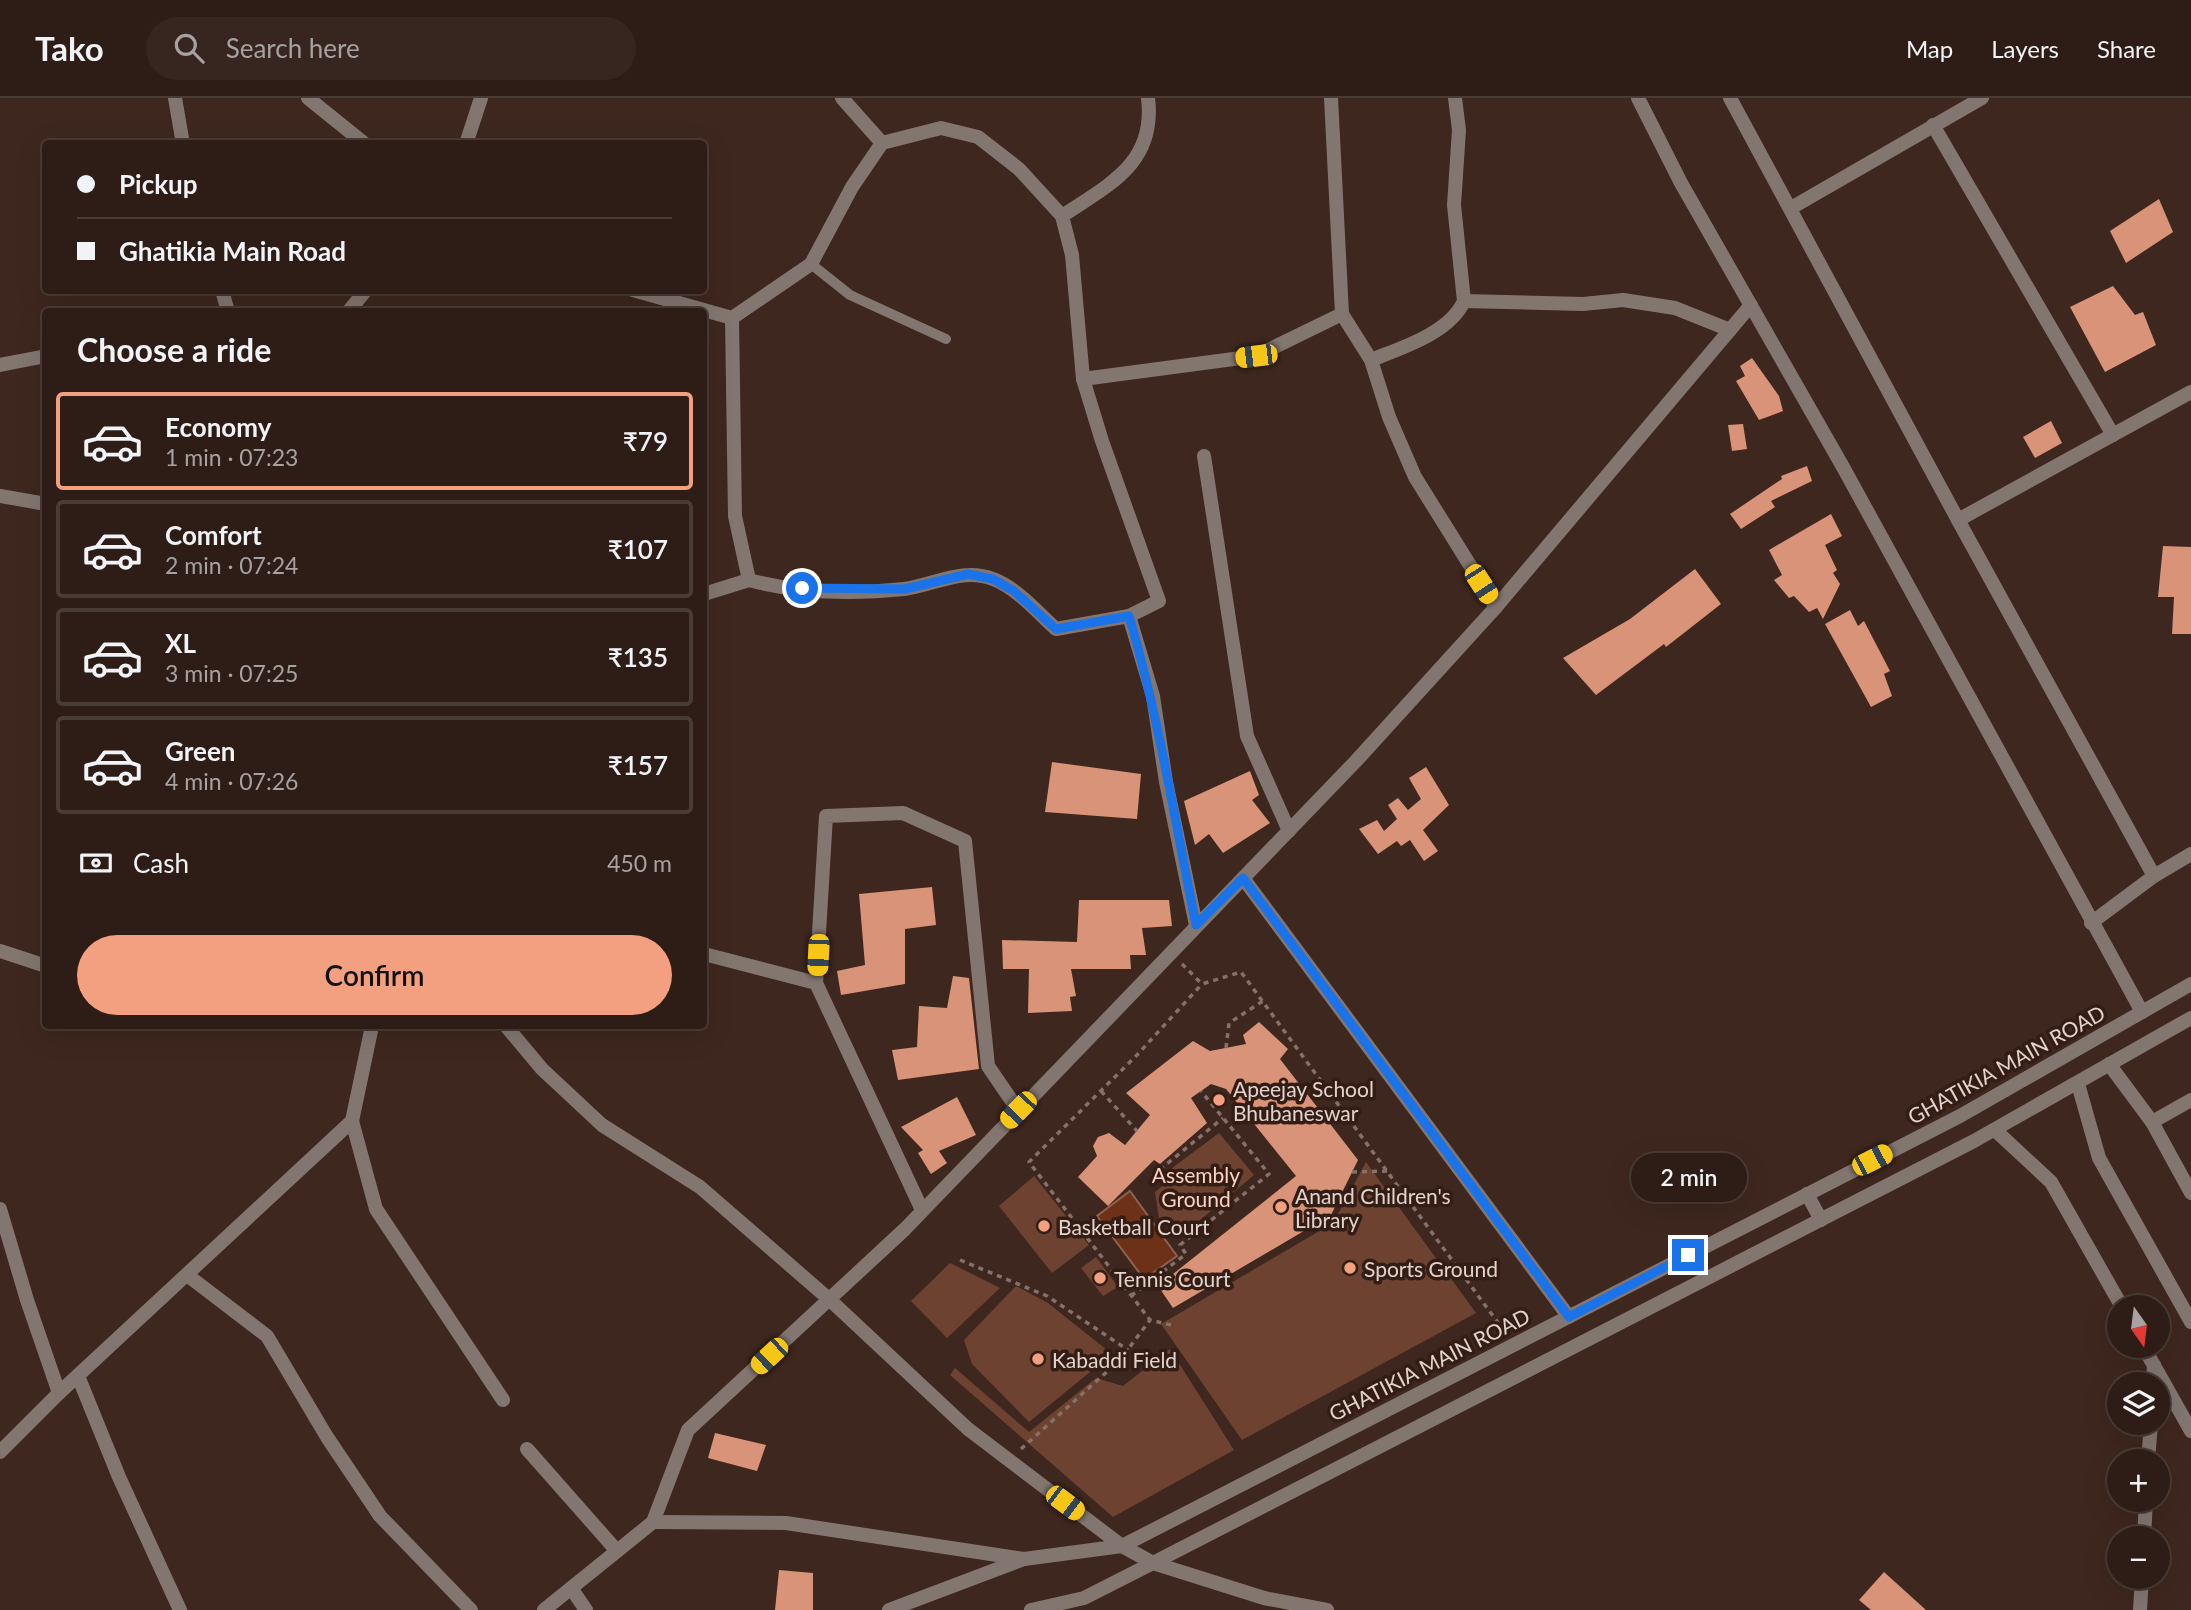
<!DOCTYPE html>
<html lang="en">
<head>
<meta charset="utf-8">
<style>
  :root { --surface:#2e1d16; --page:#36261f; --text:#f1f3f6; --muted:#a7a2a1; --line:#493b35; --accent:#f2a07f }
  body { margin:0; font-family:Lato,sans-serif; background:var(--page); color:var(--text); height:100vh; display:flex; flex-direction:column; font-size:26px; white-space:nowrap }
  * { box-sizing:border-box; margin:0 }
  p { font-size:23px; color:var(--muted) }
  .icon { flex:none; width:38px; height:38px; fill:none; stroke:currentColor; stroke-width:2; stroke-linecap:round; stroke-linejoin:round }
  .map { position:relative; flex:1; overflow:hidden }
  .details { position:absolute; left:42px; top:210px; width:665px; height:721px; display:flex; flex-direction:column; background:var(--surface); border-radius:7px; box-shadow:0 7px 28px #0002,0 0 0 2px var(--line) }
  .details>* { flex:none }
  .hud { position:absolute; left:42px; top:42px; width:665px; height:154px; border-radius:7px; box-shadow:0 7px 28px #0002,0 0 0 2px var(--line); display:grid; align-content:center; height:154px; padding:0 35px; background:var(--surface) }
  .needle { width:46px; rotate:166deg }
  .fabs { position:absolute; left:2107px; top:1197px; display:grid; gap:14px }
  .fabs a { display:grid; place-items:center; width:63px; height:63px; border-radius:50%; background:var(--surface); box-shadow:0 7px 28px #0002,0 0 0 2px var(--line); font-size:35px }
  .end { position:absolute; width:32px; height:32px; margin:-16px; border:9px solid #1a73e8; background:#fff; box-shadow:0 0 0 4px #fff }
  .from { border-radius:50% }
  .bubble { position:absolute; height:49px; border-radius:24px; background:var(--surface); box-shadow:0 7px 28px #0002,0 0 0 2px var(--line); font-size:23px; font-weight:600; line-height:49px; text-align:center }
  .car { position:absolute; width:21px; height:42px; margin:-21px -10px; border-radius:9px; box-shadow:0 0 5px 2px #0007; background:linear-gradient(#f5c518 24%,#345 0 40%,#f5c518 0 76%,#345 0 86%,#f5c518 0) }
  .hud b { display:flex; align-items:center; gap:24px; height:66px; font-size:26px }
  .hud b+b { border-top:2px solid var(--line) }
  .hud i { width:18px; height:18px; background:var(--text) }
  ul { padding:0; list-style:none }
  li { display:flex; align-items:center; gap:21px; height:98px; margin:0 14px 10px; padding:0 21px; border:4px solid var(--line); border-radius:7px }
  li div { flex:1 }
  li b { display:block; font-size:26px }
  li em { font-style:normal; font-weight:600 }
  li.active { border-color:var(--accent) }
  li>.icon { width:63px; height:63px; stroke-width:1.5 }
  h2 { padding:0 35px; font-size:32px; line-height:84px }
  .pay { display:flex; align-items:center; gap:18px; height:77px; padding:0 35px; font-size:26px }
  .pay p { margin-inline-start:auto }
  .button { display:flex; gap:14px; margin-top:auto; padding:14px 35px }
  .button a { flex:1; height:80px; border-radius:42px; background:var(--accent); color:#111; font-size:28px; font-weight:600; line-height:80px; text-align:center }
  header { display:flex; align-items:center; gap:42px; box-sizing:border-box; height:98px; padding:0 35px; background:var(--surface); border-bottom:2px solid var(--line) }
  header strong { font-size:33px }
  nav { display:flex; gap:38px; margin-inline-start:auto; font-size:24px }
  .search { width:490px; height:63px; background:var(--page); display:flex; align-items:center; gap:18px; box-sizing:border-box; padding:0 24px; border-radius:38px; color:var(--muted); font-size:26px }
  .map>svg:first-child { display:block }
  .green { fill:#6d4231 }
  .water { fill:#6c3117; stroke:#90624e; stroke-width:2 }
  .building { fill:#d89378 }
  .lines { fill:none; stroke-linecap:round; stroke-linejoin:round }
  .path { stroke:#85716a; stroke-width:3.5; stroke-dasharray:5 5; stroke-linecap:butt }
  .service { stroke:#837671; stroke-width:10 }
  .minor { stroke:#837671; stroke-width:14 }
  .tertiary { stroke:#837671; stroke-width:14 }
  .route { stroke:#1a73e8; stroke-width:9 }
  .poi-dot { fill:#f2a07f; stroke:#341d14; stroke-width:2.5 }
  .labels { text-anchor:middle; dominant-baseline:central; stroke-width:7; stroke-linejoin:round; paint-order:stroke }
  .street-label { font-size:21px; fill:#e3d3cd; stroke:#341d14 }
  .poi-label { font-size:21px; fill:#e3d3cd; stroke:#341d14; text-anchor:start }
  .park-label { font-size:21px; fill:#fad3c4; stroke:#341d14 }
</style>
</head>
<body>
<header>
<strong>Tako</strong>
<div class="search"><svg class="icon" aria-label="search" viewBox="0 0 24 24"><circle cx="10" cy="10" r="6"/><path d="M15 15l6 6"/></svg>Search here</div>
<nav><a>Map</a><a>Layers</a><a>Share</a></nav>
</header>
<div class="map">
<svg width="2191" height="1512" viewBox="0 0 2191 1512">
  <rect width="100%" height="100%" fill="#3e271e"/>
  <!-- green -->
  <g class="green">
    <polygon points="1219,1035 1254,1077 1182,1137 1175,1127 1170,1127 1159,1120 1155,1094 1165,1086 1160,1079"/>
    <polygon points="1366,1064 1476,1215 1242,1342 1161,1226 1333,1125"/>
    <polygon points="1034,1078 1089,1147 1052,1175 999,1108"/>
    <polygon points="1096,1159 1118,1189 1103,1198 1081,1170"/>
    <polygon points="950,1165 1000,1190 947,1240 911,1203"/>
    <polygon points="1016,1188 1048,1205 1112,1256 1029,1324 972,1266 964,1242"/>
    <polygon points="1170,1251 1234,1352 1113,1419 950,1277 955,1270 1029,1334 1096,1280 1123,1288"/>
  </g>
  <!-- water -->
  <polygon class="water" points="1130,1093 1177,1158 1144,1181 1097,1118"/>
  <!-- building -->
  <g class="building">
    <polygon points="2159,101 2173,134 2126,165 2110,133"/>
    <polygon points="2113,188 2135,217 2143,214 2156,247 2105,274 2070,209"/>
    <polygon points="1752,260 1779,298 1783,313 1759,322 1736,283 1745,278 1740,268"/>
    <polygon points="2051,323 2062,345 2035,360 2023,339"/>
    <polygon points="1743,326 1747,351 1732,353 1728,327"/>
    <polygon points="1807,368 1812,383 1771,403 1775,409 1741,431 1730,416 1782,381 1781,378"/>
    <polygon points="1831,416 1842,438 1825,447 1837,472 1833,475 1840,486 1823,521 1817,510 1809,514 1794,498 1789,500 1774,482 1782,477 1769,452"/>
    <polygon points="2163,448 2191,449 2191,536 2172,536 2174,499 2158,499"/>
    <polygon points="1695,471 1721,506 1666,549 1664,546 1596,597 1563,560 1630,521"/>
    <polygon points="1850,512 1858,528 1864,523 1890,573 1884,576 1892,598 1871,609 1825,526"/>
    <polygon points="1052,664 1141,676 1137,721 1045,714"/>
    <polygon points="1426,669 1449,707 1423,732 1438,753 1424,763 1410,742 1401,748 1397,743 1378,756 1359,731 1377,722 1384,733 1397,721 1388,707 1398,700 1408,712 1421,701 1409,680"/>
    <polygon points="1250,673 1259,697 1252,702 1270,725 1223,755 1209,736 1195,747 1184,703"/>
    <polygon points="932,789 936,827 905,831 905,886 841,897 837,873 865,867 859,796"/>
    <polygon points="1079,802 1169,802 1172,828 1142,830 1146,857 1130,857 1131,871 1071,871 1076,898 1070,899 1072,913 1028,915 1029,871 1003,871 1002,842 1077,844"/>
    <polygon points="953,878 969,880 979,971 898,982 892,952 917,949 919,908 947,910"/>
    <polygon points="1259,924 1288,951 1280,961 1358,1062 1331,1117 1173,1210 1158,1188 1296,1078 1226,991 1211,986 1191,1000 1207,1025 1160,1066 1154,1062 1108,1108 1078,1079 1097,1058 1093,1048 1098,1039 1109,1035 1125,1047 1150,1017 1126,995 1193,943 1210,953 1246,946 1243,937"/>
    <polygon points="957,999 976,1037 939,1053 947,1065 931,1076 918,1055 923,1052 901,1029"/>
    <polygon points="715,1335 766,1347 757,1373 708,1360"/>
    <polygon points="779,1472 813,1475 813,1512 775,1512"/>
    <polygon points="1884,1474 1926,1512 1871,1512 1859,1502"/>
  </g>
  <g class="lines">
    <!-- path -->
    <g class="path">
      <polyline points="1182,866 1202,886 1241,874 1504,1233"/>
      <polyline points="1226,950 1229,925 1263,903"/>
      <polyline points="1101,993 1137,1033"/>
      <polyline points="1352,1074 1387,1073"/>
      <polyline points="1152,1078 1223,1020"/>
      <polyline points="960,1162 1047,1198 1128,1252"/>
      <polyline points="1131,1198 1186,1156 1180,1147 1269,1076 1201,993"/>
      <polyline points="1171,1227 1150,1222 1029,1064 1137,957 1202,886"/>
      <polyline points="1021,1351 1120,1262 1150,1222"/>
    </g>
    <!-- service -->
    <polyline class="service" points="811,166 850,197 946,241"/>
    <!-- minor -->
    <g class="minor">
      <polyline points="308,0 365,46"/>
      <polyline points="842,0 882,45"/>
      <polyline points="1638,0 1681,85 1843,369 2142,914"/>
      <polyline points="1730,0 1958,422"/>
      <polyline points="1933,27 2113,337"/>
      <polyline points="466,46 481,0"/>
      <polyline points="1791,110 1982,0"/>
      <path d="M1062 118C1110 86 1156 65 1148 0"/>
      <path d="M633 192 732 220 735 418 749 482C797 495 854 496 904 491 934 487 963 469 993 481 1017 490 1037 514 1056 531L1129 518 1153 598 1166 684 1196 827"/>
      <polyline points="1464,203 1583,206 1623,202 1675,210 1730,232"/>
      <polyline points="348,214 366,192"/>
      <polyline points="1342,216 1371,262 1389,319 1415,379 1496,509"/>
      <polyline points="732,220 811,166 852,89 882,45 941,30 978,39 1019,71 1062,118 1072,157 1083,281 1102,343 1159,503 1129,518"/>
      <path d="M1371 262C1401 250 1450 235 1464 203L1454 107 1459 32 1455 0"/>
      <polyline points="0,267 41,259"/>
      <polyline points="1083,281 1256,258 1342,216 1331,0"/>
      <polyline points="1204,358 1247,638 1289,733"/>
      <polyline points="0,398 46,406"/>
      <polyline points="704,496 749,482"/>
      <polyline points="2154,778 2191,756"/>
      <polyline points="1243,780 1569,1219"/>
      <polyline points="2091,825 2154,778 1958,422 2191,294"/>
      <polyline points="0,853 46,868"/>
      <polyline points="704,856 816,885 922,1112"/>
      <polyline points="816,885 826,718 903,715 965,743 988,968 1018,1012"/>
      <polyline points="2109,966 2152,1024 2191,1002"/>
      <polyline points="352,1023 376,1111 503,1302"/>
      <polyline points="2152,1024 2191,1095"/>
      <polyline points="0,1111 27,1202 59,1295"/>
      <polyline points="187,1177 267,1238 327,1339 380,1418 471,1512"/>
      <polyline points="78,1278 119,1379 180,1512"/>
      <polyline points="2153,1286 2154,1267"/>
      <polyline points="527,1351 617,1453"/>
      <polyline points="0,1354 59,1295 352,1023 372,928"/>
      <polyline points="2148,1363 2151,1325"/>
      <polyline points="653,1424 786,1425 1024,1461"/>
      <polyline points="2144,1440 2146,1402"/>
      <polyline points="1153,1465 1264,1500 1327,1512"/>
      <polyline points="571,1490 586,1512"/>
      <polyline points="544,1512 653,1424 688,1332 905,1131 1356,663 1496,509 1751,207"/>
      <polyline points="2140,1512 2142,1479"/>
    </g>
    <!-- tertiary -->
    <g class="tertiary">
      <polyline points="175,0 183,46"/>
      <polyline points="222,192 228,214"/>
      <polyline points="506,928 542,971 602,1027 700,1089 830,1202 968,1331 1122,1448 1153,1465"/>
      <polyline points="2078,986 2099,1060 2191,1224"/>
      <polyline points="1995,1032 2051,1084 2122,1209"/>
      <polyline points="1807,1096 1821,1122"/>
      <polyline points="2143,1248 2191,1333"/>
      <polyline points="889,1512 1024,1461 1122,1448 1960,1018 2191,886"/>
      <polyline points="1031,1512 1084,1500 1153,1465 1974,1043 2191,920"/>
    </g>
  </g>
  <g class="lines">
    <!-- route -->
    <path class="route" d="M802 490 905 491 968 476 993 481 1014 493 1056 531 1129 518C1159 619 1175 724 1196 827L1243 780 1569 1219 1688 1157"/>
  </g>
  <!-- markers -->
  <g class="poi-dot">
    <circle cx="1219" cy="1002" r="7"/>
    <circle cx="1281" cy="1109" r="7"/>
    <circle cx="1044" cy="1128" r="7"/>
    <circle cx="1350" cy="1170" r="7"/>
    <circle cx="1100" cy="1180" r="7"/>
    <circle cx="1038" cy="1261" r="7"/>
  </g>
  <g class="labels">
    <!-- street labels -->
    <g class="street-label">
      <text transform="translate(2006 966) rotate(-29)">GHATIKIA MAIN ROAD</text>
      <text transform="translate(1429 1266) rotate(-27)">GHATIKIA MAIN ROAD</text>
    </g>
    <!-- poi labels -->
    <g class="poi-label">
      <text x="1233" y="990">Apeejay School<tspan x="1233" dy="24">Bhubaneswar</tspan></text>
      <text x="1295" y="1097">Anand Children's<tspan x="1295" dy="24">Library</tspan></text>
      <text x="1058" y="1128">Basketball Court</text>
      <text x="1364" y="1170">Sports Ground</text>
      <text x="1114" y="1180">Tennis Court</text>
      <text x="1052" y="1261">Kabaddi Field</text>
    </g>
    <!-- park labels -->
    <g class="park-label">
      <text x="1196" y="1076">Assembly<tspan x="1196" dy="24">Ground</tspan></text>
    </g>
  </g>
</svg>
<div class="fabs">
<a><svg class="needle" viewBox="-14 -14 28 28"><path d="M0-13l5 13h-10z" fill="#e53935"/><path d="M0 13l5-13h-10z" fill="#a7a2a1"/></svg></a>
<a><svg class="icon" aria-label="layers" viewBox="0 0 24 24"><path d="M12 4l9 5-9 5-9-5zM3 14l9 5 9-5"/></svg></a>
<a>+</a>
<a>−</a>
</div>
<i class="end from" style="left:802px;top:490px"></i>
<i class="end" style="left:1688px;top:1157px"></i>
<div class="bubble" style="left:1631px;top:1055px;width:116px">2 min</div>
<i class="car" style="left:1256px;top:258px;rotate:263deg"></i>
<i class="car" style="left:1481px;top:486px;rotate:147deg"></i>
<i class="car" style="left:818px;top:857px;rotate:183deg"></i>
<i class="car" style="left:1018px;top:1012px;rotate:224deg"></i>
<i class="car" style="left:1872px;top:1062px;rotate:63deg"></i>
<i class="car" style="left:769px;top:1258px;rotate:227deg"></i>
<i class="car" style="left:1065px;top:1405px;rotate:127deg"></i>
<div class="hud">
<b><i class="from"></i>Pickup</b>
<b><i></i>Ghatikia Main Road</b>
</div>
<section class="details">
<h2>Choose a ride</h2>
<ul>
<li class="active"><svg class="icon" aria-label="car" viewBox="0 0 24 24"><path d="M5 17H2v-5l4-1 3-4h7l3 4 3 1v5h-3M9 17h6M6 11h13"/><circle cx="7" cy="17" r="2"/><circle cx="17" cy="17" r="2"/></svg><div><b>Economy</b><p>1 min · 07:23</p></div><em>₹79</em></li>
<li><svg class="icon" aria-label="car" viewBox="0 0 24 24"><path d="M5 17H2v-5l4-1 3-4h7l3 4 3 1v5h-3M9 17h6M6 11h13"/><circle cx="7" cy="17" r="2"/><circle cx="17" cy="17" r="2"/></svg><div><b>Comfort</b><p>2 min · 07:24</p></div><em>₹107</em></li>
<li><svg class="icon" aria-label="car" viewBox="0 0 24 24"><path d="M5 17H2v-5l4-1 3-4h7l3 4 3 1v5h-3M9 17h6M6 11h13"/><circle cx="7" cy="17" r="2"/><circle cx="17" cy="17" r="2"/></svg><div><b>XL</b><p>3 min · 07:25</p></div><em>₹135</em></li>
<li><svg class="icon" aria-label="car" viewBox="0 0 24 24"><path d="M5 17H2v-5l4-1 3-4h7l3 4 3 1v5h-3M9 17h6M6 11h13"/><circle cx="7" cy="17" r="2"/><circle cx="17" cy="17" r="2"/></svg><div><b>Green</b><p>4 min · 07:26</p></div><em>₹157</em></li>
</ul>
<div class="pay"><svg class="icon" aria-label="cash" viewBox="0 0 24 24"><path d="M3 7h18v10H3z"/><circle cx="12" cy="12" r="2"/></svg>Cash<p>450 m</p></div>
<div class="button"><a>Confirm</a></div>
</section>
</div>
</body>
</html>
